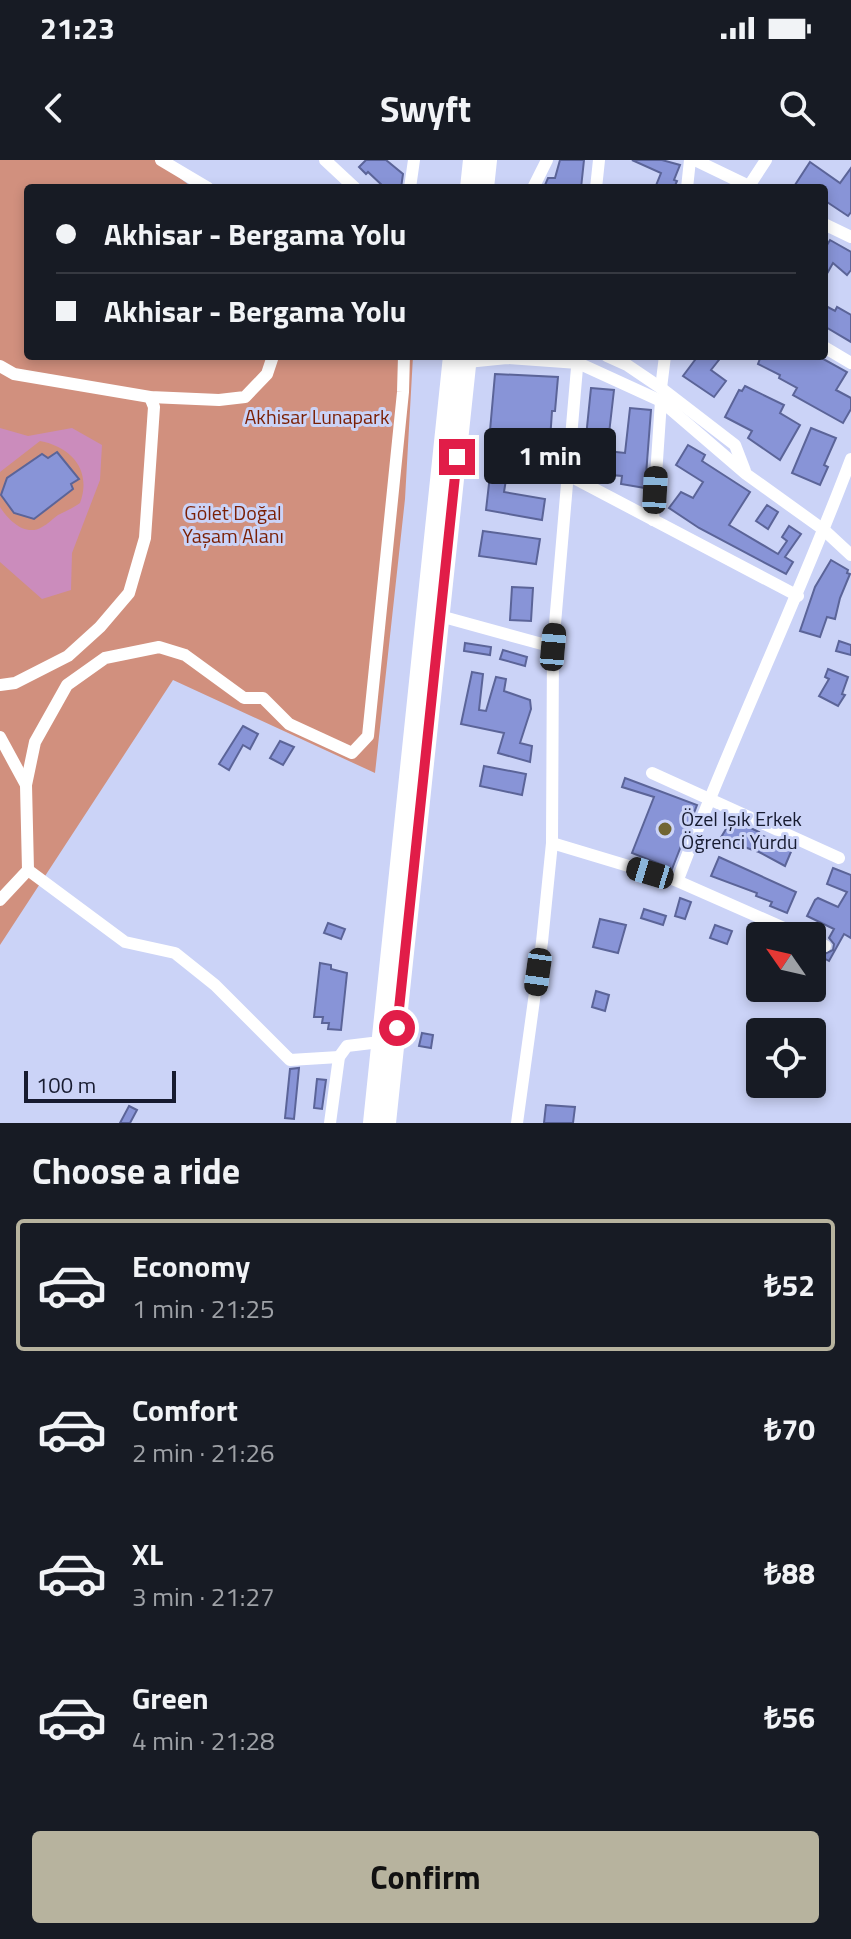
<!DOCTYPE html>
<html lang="en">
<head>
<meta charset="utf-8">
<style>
  :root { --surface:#171b24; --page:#242831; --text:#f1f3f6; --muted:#9ea1a6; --line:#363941; --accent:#b7b39e }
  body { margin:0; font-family:"Titillium Web",sans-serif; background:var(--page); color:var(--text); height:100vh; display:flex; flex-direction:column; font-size:30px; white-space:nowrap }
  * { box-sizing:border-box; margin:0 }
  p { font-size:26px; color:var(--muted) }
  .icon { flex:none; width:44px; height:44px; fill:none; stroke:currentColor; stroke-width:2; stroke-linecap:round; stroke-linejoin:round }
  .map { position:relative; height:963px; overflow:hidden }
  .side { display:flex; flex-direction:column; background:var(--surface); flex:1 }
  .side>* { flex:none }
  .top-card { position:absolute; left:24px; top:24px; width:804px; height:176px; border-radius:8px; box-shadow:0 4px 12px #0003; display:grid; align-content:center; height:176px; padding:0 32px; background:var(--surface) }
  .needle { width:52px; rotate:304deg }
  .tools { position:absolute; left:746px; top:762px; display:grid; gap:16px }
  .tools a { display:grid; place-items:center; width:80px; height:80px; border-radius:8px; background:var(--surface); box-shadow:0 4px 12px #0003; font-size:40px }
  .scale { position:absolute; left:24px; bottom:20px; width:152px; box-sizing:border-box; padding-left:8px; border:4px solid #171b30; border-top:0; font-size:22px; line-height:28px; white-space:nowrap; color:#171b30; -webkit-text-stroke:6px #cbd3f7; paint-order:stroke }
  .end { position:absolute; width:36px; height:36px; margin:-18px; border:10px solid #e11d48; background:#fff; box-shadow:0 0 0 4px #fff }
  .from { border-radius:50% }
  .bubble { position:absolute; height:56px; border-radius:8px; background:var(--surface); box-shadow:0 4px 12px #0003; font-size:26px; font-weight:700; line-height:56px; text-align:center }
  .car { position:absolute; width:24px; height:48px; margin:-24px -12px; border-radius:10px; box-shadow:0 0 6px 2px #0007; background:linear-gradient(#222 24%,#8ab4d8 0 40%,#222 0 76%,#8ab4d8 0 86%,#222 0) }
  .top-card b { display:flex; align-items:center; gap:28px; height:76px; font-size:30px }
  .top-card b+b { border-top:2px solid var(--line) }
  .top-card i { width:20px; height:20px; background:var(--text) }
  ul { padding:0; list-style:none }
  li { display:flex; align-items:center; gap:24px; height:132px; margin:0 16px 12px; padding:0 16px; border:4px solid transparent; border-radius:8px }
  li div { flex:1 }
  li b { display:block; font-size:30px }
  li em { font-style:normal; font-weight:700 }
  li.selected { border-color:var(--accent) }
  li>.icon { width:72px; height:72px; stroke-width:1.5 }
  h2 { padding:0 32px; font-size:36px; line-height:96px }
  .primary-button { display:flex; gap:16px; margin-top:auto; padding:16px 32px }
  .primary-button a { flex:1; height:92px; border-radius:8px; background:var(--accent); color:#111; font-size:32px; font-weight:700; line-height:92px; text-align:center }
  .status { display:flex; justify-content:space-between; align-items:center; height:56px; padding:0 40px; background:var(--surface); direction:ltr }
  .status svg { height:22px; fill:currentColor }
  header { display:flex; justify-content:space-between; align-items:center; height:104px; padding:0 32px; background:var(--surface); font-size:36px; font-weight:700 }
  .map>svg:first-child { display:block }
  .green { fill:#d1907e }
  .water { fill:#cb8cbc }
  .building { fill:#8894d7; stroke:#5b6498; stroke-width:2 }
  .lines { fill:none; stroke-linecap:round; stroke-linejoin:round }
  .minor { stroke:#fff; stroke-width:12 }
  .primary { stroke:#fff; stroke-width:18 }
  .route { stroke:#e11d48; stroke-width:10 }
  .poi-dot { fill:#716532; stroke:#cbd3f7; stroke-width:3 }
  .labels { text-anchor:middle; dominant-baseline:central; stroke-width:6; stroke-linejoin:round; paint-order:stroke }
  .park-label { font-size:20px; fill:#7a1f04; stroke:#cbd3f7 }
  .poi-label { font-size:20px; fill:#171b30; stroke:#cbd3f7; text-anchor:start }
</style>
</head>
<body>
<div class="status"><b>21:23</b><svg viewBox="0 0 49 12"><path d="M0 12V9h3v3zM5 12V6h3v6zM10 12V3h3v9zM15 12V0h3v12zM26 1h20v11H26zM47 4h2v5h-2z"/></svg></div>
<header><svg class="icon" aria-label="back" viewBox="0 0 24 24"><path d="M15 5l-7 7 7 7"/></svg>Swyft<svg class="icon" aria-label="search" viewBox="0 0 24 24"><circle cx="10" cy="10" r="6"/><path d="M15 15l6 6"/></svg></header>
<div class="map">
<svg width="851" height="963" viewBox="0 0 851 963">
  <rect width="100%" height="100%" fill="#cbd3f7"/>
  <!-- green -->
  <polygon class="green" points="0,0 156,0 193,28 28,28 28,196 413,196 405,339 375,613 173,520 0,785"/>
  <!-- water -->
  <path class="water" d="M0 268 28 276 72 268 102 285 100 320 72 393 71 430 42 439 0 402V347C9 361 26 377 42 367 48 364 52 359 58 355 66 351 73 348 80 343 92 311 72 287 40 281L0 312Z"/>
  <!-- building -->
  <g class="building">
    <polygon points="366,0 386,0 403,14 401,28 385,28 368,12 366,14 359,7"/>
    <polygon points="560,0 584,0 581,28 545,25 548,18 555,18"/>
    <polygon points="632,0 662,0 680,5 674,20 677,21 674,28 655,28 661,13"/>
    <polygon points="810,2 840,23 851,8 851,52 848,56 824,40 824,28 793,28"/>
    <polygon points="830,80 851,92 851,110 847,115 833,103 824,119 824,90"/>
    <polygon points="824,145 835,151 837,147 851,155 851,182 824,166"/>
    <polygon points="698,196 722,196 711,210 726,221 714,237 683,216"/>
    <polygon points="761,196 818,196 847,212 836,230 851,238 851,249 843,263 793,235 797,228 779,218 780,215 758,204"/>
    <polygon points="495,214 558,217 555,251 552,251 548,310 544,310 540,322 522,317 525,286 489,282"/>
    <polygon points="745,226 784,245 780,253 800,265 780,300 748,278 752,271 725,257 739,230 742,231"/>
    <polygon points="591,228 614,230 607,291 625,293 630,248 651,250 645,328 621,324 622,316 600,314 600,312 587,303 589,278 586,277"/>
    <polygon points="811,268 836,278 824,305 828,307 820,325 792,313"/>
    <polygon points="688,285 705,295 702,301 750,332 729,365 778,394 787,381 782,377 789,366 801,374 785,397 793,402 786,414 699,368 669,348 681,332 693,338 703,322 676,305"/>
    <polygon points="57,292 79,319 71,324 73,329 34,359 14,353 1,335 7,318 42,294 48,298"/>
    <polygon points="489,303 508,307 504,332 545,339 542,360 486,350 490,315 487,315"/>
    <polygon points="767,345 778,352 768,369 756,361"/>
    <polygon points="483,371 540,379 536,404 479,396"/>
    <polygon points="831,400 848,410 847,413 850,414 840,438 835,459 827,457 820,477 800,471 815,427"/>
    <polygon points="512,427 533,428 531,461 510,460"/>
    <polygon points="839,481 851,485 851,495 836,491"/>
    <polygon points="465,483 491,487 490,495 464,491"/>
    <polygon points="503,490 527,497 525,506 500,499"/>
    <polygon points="828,509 848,517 842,534 845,535 838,546 819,536 829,519 825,517"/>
    <polygon points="472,512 483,514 479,550 486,551 496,517 506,519 504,531 530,540 531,549 520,583 532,586 530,602 498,593 504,573 461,564"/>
    <polygon points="243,566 258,574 250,589 243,585 229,610 219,604"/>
    <polygon points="280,581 294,587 283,605 270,598"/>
    <polygon points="484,606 526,614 522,635 480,626"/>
    <polygon points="625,618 697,645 672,709 632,693 654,637 622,627"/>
    <polygon points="732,659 759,672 758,674 793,687 785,706 759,692 720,679"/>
    <polygon points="719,697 796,732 787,753 770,746 772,742 756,736 757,733 711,716"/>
    <polygon points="833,708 851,715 851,778 844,774 829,801 820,796 833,790 834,784 829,778 834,769 807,756 815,740 818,738 838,747 847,732 827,724"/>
    <polygon points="680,738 691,742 685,759 675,756"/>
    <polygon points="644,749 666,756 663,765 641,758"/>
    <polygon points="600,759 626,765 618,793 593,787"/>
    <polygon points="328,763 345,769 341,779 324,773"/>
    <polygon points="715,765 732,771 727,784 710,778"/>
    <polygon points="320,803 331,805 331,809 347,813 341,870 328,869 329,863 322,863 323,857 314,857"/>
    <polygon points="596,831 609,835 605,851 592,847"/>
    <polygon points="422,873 433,875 431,888 419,886"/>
    <polygon points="299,908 294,959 285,958 290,909"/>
    <polygon points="317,919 326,920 322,949 314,948"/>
    <polygon points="546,945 575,947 573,963 544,963"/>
    <polygon points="129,946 137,950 130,963 120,963"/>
  </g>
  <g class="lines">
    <!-- minor -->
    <g class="minor">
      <polyline points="161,0 208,28"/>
      <polyline points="325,0 355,28"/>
      <polyline points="695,0 753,28"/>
      <polyline points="749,26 766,0"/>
      <polyline points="410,28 414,0"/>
      <polyline points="533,28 547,0"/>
      <polyline points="596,28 599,0"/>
      <polyline points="687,28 690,0"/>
      <polyline points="824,64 851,77"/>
      <polyline points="824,187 851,203"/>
      <polyline points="607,196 627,205 661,228 735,285 745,311"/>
      <polyline points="467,202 507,198 578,203 661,241 746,314 824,370 851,395"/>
      <polyline points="0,206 14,214 150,237 219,240 245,237 267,214 273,196"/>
      <polyline points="661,228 665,196"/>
      <polyline points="568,315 798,436"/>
      <polyline points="653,360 661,241"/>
      <polyline points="440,456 553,487"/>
      <polyline points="0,525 15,523 68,496 100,467 129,433 145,378 154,247 150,237"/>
      <polyline points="0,577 26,625"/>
      <polyline points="652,613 839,698"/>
      <polyline points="552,683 675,720 802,776"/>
      <polyline points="28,710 125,782 175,793 215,825 290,900 339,897"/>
      <path d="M675 720 679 717C732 576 798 440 851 299"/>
      <polyline points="0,740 28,710 26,625 35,582 67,525 105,498 159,487 185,495 244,538 263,538 289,564 352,593 368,576 403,232 404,196"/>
      <polyline points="812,780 825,786"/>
      <polyline points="330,963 339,897 347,886 380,882"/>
      <polyline points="517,963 542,782 552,683 553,487 578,196"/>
    </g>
    <!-- primary -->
    <g class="primary">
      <polyline points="469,28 472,0"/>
      <polyline points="485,28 488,0"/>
      <polyline points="372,963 452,196"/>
      <polyline points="387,963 468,196"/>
    </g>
  </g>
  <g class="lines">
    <!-- route -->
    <polyline class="route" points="397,868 457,297"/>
  </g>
  <!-- markers -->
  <circle class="poi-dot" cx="665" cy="669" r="8"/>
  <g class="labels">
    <!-- park labels -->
    <g class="park-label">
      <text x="317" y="256">Akhisar Lunapark</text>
      <text x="233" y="352">Gölet Doğal<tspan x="233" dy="23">Yaşam Alanı</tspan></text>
    </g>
    <!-- poi labels -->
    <g class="poi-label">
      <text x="681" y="658">Özel Işık Erkek<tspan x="681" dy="23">Öğrenci Yurdu</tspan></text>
    </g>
  </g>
</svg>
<div class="tools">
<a><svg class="needle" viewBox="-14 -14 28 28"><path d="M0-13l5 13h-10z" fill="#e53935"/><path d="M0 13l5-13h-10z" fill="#9ea1a6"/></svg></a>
<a><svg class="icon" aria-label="locate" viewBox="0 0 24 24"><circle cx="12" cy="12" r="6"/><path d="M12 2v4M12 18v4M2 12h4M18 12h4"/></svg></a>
</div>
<div class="scale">100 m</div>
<i class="end from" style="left:397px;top:868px"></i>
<i class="end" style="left:457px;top:297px"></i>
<div class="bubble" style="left:484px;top:268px;width:132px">1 min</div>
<i class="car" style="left:655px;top:330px;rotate:3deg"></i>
<i class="car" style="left:553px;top:487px;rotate:5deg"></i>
<i class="car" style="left:650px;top:713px;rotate:287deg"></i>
<i class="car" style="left:538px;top:812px;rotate:188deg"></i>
<div class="top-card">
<b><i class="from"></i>Akhisar - Bergama Yolu</b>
<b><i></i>Akhisar - Bergama Yolu</b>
</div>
</div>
<section class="side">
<h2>Choose a ride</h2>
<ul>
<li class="selected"><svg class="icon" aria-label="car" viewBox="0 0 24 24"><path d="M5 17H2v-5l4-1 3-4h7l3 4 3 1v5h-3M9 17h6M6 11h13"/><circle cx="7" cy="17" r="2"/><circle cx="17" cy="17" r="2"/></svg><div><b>Economy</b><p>1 min · 21:25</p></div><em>₺52</em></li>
<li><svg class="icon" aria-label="car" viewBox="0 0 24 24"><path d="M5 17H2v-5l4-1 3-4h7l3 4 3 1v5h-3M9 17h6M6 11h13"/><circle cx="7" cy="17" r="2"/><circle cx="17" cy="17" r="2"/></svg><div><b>Comfort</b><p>2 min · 21:26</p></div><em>₺70</em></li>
<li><svg class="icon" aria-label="car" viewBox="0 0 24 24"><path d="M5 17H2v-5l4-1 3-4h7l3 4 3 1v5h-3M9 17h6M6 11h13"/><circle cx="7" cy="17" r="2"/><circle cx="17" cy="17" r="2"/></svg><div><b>XL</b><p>3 min · 21:27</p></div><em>₺88</em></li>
<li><svg class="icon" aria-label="car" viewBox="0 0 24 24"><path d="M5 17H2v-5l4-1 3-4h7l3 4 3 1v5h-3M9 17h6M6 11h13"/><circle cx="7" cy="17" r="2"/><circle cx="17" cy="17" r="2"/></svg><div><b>Green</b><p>4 min · 21:28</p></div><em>₺56</em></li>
</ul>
<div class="primary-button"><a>Confirm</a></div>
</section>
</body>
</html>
